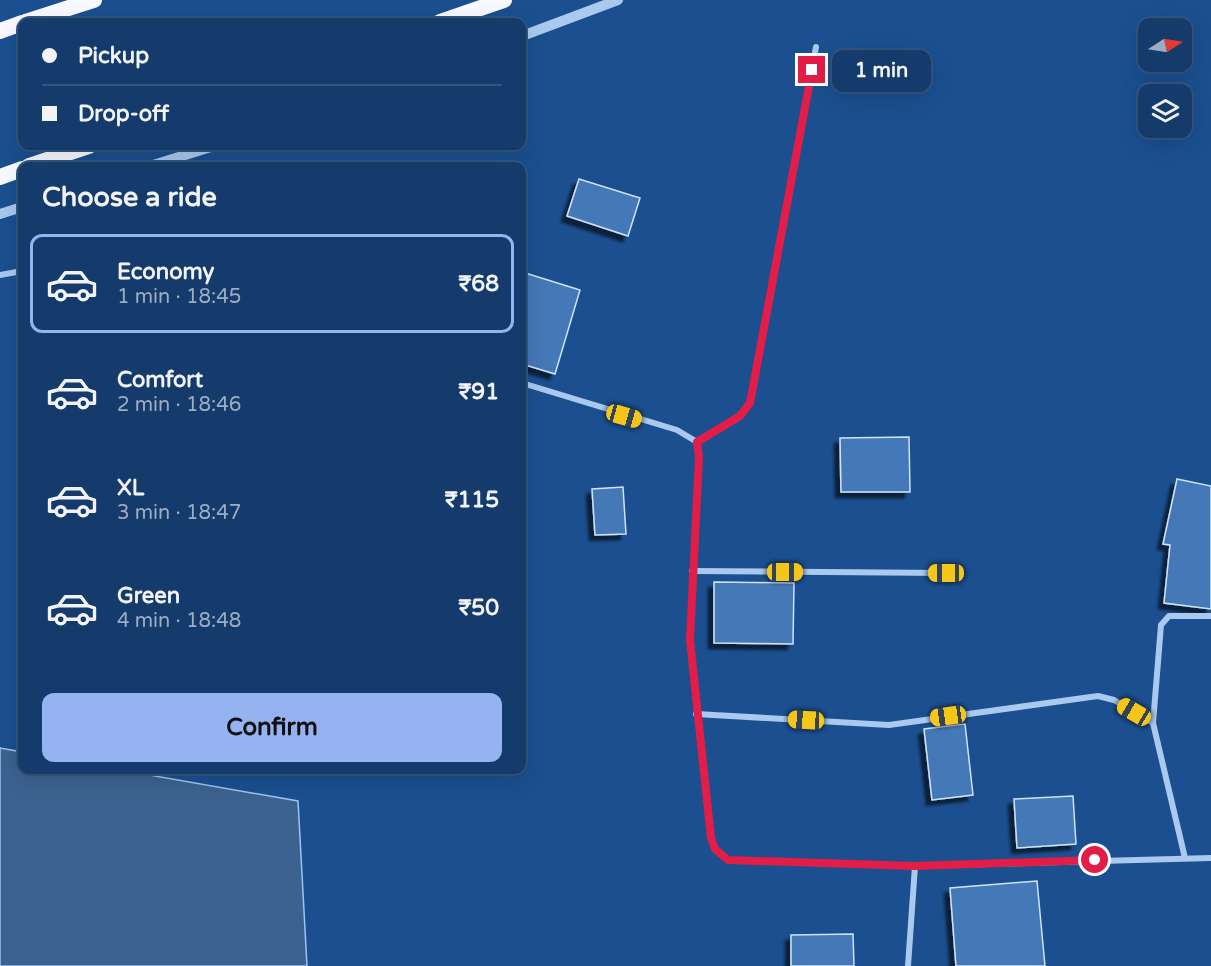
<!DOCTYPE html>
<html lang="en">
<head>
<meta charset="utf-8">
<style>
  :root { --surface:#143b6b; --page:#214673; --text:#f1f3f6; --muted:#9dadc1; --line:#33557e; --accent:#95b2f1 }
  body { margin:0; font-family:"Varela Round",sans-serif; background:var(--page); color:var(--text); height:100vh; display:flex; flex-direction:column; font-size:22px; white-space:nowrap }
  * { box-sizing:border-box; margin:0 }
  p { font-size:20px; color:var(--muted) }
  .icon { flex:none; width:33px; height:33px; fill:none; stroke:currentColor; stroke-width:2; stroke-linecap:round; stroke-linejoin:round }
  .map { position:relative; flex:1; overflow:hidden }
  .drawer { position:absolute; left:18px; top:162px; width:508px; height:612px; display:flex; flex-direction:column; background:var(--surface); border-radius:12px; box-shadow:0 6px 24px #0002,0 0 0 2px var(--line) }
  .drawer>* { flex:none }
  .banner { position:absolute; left:18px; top:18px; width:508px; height:132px; border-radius:12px; box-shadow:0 6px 24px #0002,0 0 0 2px var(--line); display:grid; align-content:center; height:132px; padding:0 24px; background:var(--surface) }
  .needle { width:39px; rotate:78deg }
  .buttons { position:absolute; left:1138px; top:18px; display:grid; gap:12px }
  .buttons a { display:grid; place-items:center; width:54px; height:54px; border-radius:12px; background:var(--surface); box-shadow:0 6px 24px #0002,0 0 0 2px var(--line); font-size:30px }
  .end { position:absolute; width:27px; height:27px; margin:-14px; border:8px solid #e11d48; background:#fff; box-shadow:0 0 0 3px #fff }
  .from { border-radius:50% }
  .bubble { position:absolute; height:42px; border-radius:12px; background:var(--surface); box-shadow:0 6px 24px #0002,0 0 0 2px var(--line); font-size:20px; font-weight:700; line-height:42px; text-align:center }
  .car { position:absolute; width:18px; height:36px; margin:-18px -9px; border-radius:8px; box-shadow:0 0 4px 2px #0007; background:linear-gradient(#f5c518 24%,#345 0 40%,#f5c518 0 76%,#345 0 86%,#f5c518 0) }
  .banner b { display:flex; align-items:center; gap:21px; height:57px; font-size:22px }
  .banner b+b { border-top:2px solid var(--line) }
  .banner i { width:15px; height:15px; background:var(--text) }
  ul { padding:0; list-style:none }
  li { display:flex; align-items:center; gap:18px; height:99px; margin:0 12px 9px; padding:0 12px; border:3px solid transparent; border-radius:12px }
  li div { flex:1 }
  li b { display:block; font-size:22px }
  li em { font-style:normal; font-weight:700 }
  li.active { border-color:var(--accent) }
  li>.icon { width:54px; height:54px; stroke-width:1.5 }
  h2 { padding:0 24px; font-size:27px; line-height:72px }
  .cta { display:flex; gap:12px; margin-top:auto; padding:12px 24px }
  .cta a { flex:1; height:69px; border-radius:12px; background:var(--accent); color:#111; font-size:24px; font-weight:700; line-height:69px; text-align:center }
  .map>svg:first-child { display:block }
  .water { fill:#3c6290; stroke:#9cc4f0; stroke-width:1.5 }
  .building { fill:#4478b7; stroke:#cfe3fa; stroke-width:1.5; filter:url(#shadow) }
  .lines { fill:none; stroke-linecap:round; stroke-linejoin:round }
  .minor { stroke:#a9c9ee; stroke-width:6 }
  .tertiary { stroke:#a9c9ee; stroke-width:10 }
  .trunk { stroke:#f8faff; stroke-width:16 }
  .route { stroke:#e11d48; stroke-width:8 }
</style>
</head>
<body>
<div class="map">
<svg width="1211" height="966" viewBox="0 0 1211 966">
  <defs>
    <filter id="shadow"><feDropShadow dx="-5.5" dy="5.5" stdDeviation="1.5" flood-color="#0009"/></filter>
  </defs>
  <rect width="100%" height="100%" fill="#1b4f8f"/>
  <!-- water -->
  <polygon class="water" points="0,748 22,752 22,770 121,770 298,801 307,966 0,966"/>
  <!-- building -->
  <g class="building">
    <polygon points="579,179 640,198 628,236 567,216"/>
    <polygon points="522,272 580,290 555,374 522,364"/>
    <polygon points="909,437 910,492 841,492 840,438"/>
    <polygon points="1177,479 1211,486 1211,609 1164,603 1170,545 1163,544"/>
    <polygon points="623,487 626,534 595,535 592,489"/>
    <polygon points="714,582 794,583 793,644 714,643"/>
    <polygon points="965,724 973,795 932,800 924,729"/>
    <polygon points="1073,796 1076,844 1017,848 1014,799"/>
    <polygon points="1037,881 1045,966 956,966 950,888"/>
    <polygon points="853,934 854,966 791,966 791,935"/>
  </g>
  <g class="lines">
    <!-- minor -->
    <g class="minor">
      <polyline points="0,275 22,271"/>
      <polyline points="522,383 677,430 697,442 699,457 690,640 711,838 715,849 728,860 915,866 1211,858"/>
      <polyline points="697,442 739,416 750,403 816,47"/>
      <polyline points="692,571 947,573"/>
      <polyline points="696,714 889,725 1098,696 1114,700 1153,723"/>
      <polyline points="1185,858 1153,723 1161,625 1169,616 1211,616"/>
      <polyline points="908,966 915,866"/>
    </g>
    <!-- tertiary -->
    <g class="tertiary">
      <polyline points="522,36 618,0"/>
      <polyline points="150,166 214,146"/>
      <polyline points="0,214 22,207"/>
    </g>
    <!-- trunk -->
    <g class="trunk">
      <polyline points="25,22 94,0"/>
      <polyline points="440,22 504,0"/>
      <polyline points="0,31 22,23"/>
      <polyline points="29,166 89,146"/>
      <polyline points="0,177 22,169"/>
    </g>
  </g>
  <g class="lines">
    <!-- route -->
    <polyline class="route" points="812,70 750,403 740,416 697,442 699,457 690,640 711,838 715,849 728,860 915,866 1095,860"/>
  </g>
</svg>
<div class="buttons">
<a><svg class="needle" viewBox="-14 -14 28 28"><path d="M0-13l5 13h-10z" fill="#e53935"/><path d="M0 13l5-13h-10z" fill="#9dadc1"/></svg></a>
<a><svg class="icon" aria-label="layers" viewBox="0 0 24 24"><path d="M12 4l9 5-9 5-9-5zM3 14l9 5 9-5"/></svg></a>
</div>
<i class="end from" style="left:1095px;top:860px"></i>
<i class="end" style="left:812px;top:70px"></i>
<div class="bubble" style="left:832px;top:50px;width:99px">1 min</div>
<i class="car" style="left:624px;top:416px;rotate:106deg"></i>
<i class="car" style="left:785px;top:572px;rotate:90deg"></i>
<i class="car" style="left:946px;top:573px;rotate:270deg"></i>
<i class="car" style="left:1134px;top:712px;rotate:300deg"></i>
<i class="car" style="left:948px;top:716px;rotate:262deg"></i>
<i class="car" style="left:806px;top:720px;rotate:273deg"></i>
<div class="banner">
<b><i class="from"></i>Pickup</b>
<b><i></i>Drop-off</b>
</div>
<section class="drawer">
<h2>Choose a ride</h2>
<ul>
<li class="active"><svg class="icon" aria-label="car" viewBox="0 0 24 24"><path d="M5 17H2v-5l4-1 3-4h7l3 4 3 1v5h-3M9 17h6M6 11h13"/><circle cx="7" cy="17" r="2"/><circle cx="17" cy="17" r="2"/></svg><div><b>Economy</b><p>1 min · 18:45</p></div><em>₹68</em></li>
<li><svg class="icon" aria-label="car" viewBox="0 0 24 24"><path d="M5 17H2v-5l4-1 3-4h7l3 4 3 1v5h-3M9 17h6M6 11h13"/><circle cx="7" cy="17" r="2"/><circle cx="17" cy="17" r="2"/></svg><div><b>Comfort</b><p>2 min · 18:46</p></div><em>₹91</em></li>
<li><svg class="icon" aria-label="car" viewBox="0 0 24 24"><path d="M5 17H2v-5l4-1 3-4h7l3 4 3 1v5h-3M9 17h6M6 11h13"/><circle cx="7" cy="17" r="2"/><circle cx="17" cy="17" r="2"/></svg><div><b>XL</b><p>3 min · 18:47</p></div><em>₹115</em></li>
<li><svg class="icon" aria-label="car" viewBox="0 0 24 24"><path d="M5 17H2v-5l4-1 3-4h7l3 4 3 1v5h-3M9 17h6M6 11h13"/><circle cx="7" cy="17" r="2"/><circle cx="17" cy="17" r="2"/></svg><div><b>Green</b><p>4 min · 18:48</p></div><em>₹50</em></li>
</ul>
<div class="cta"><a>Confirm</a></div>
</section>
</div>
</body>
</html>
